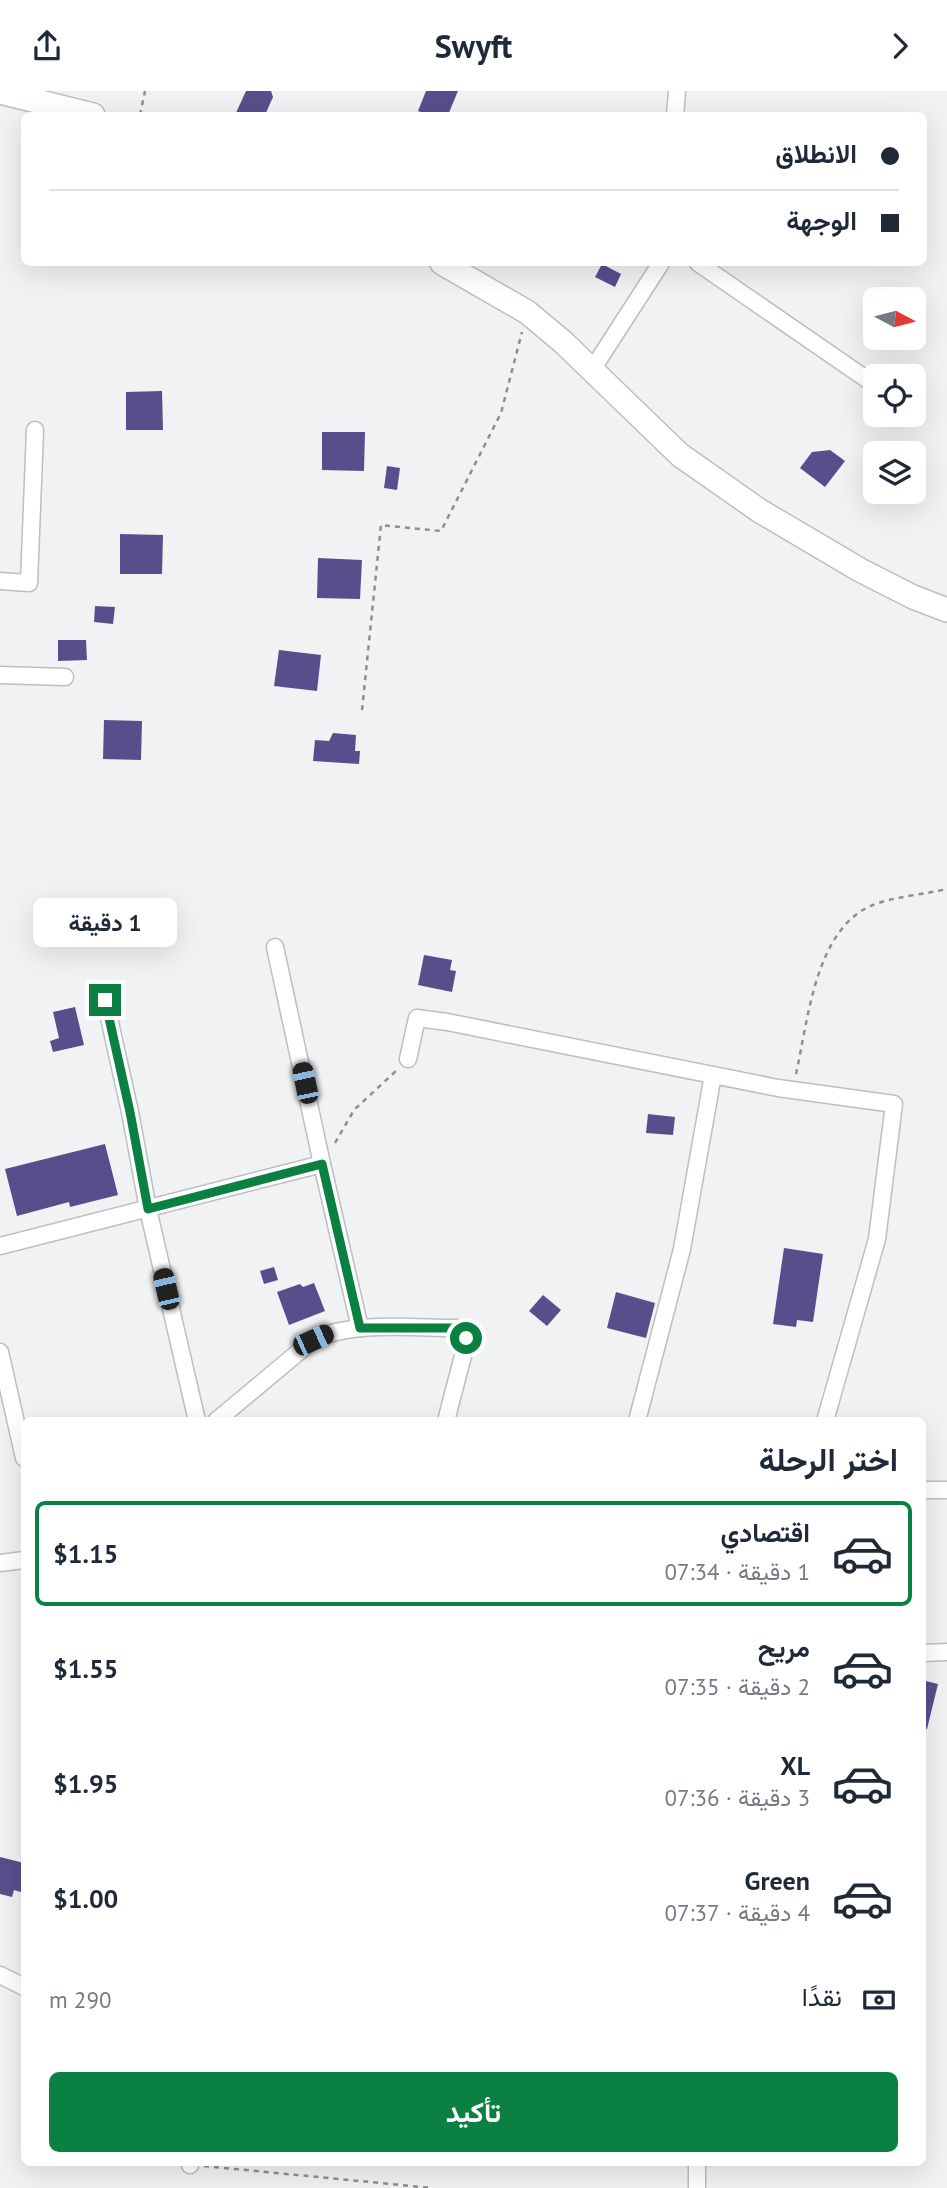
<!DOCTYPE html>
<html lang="ar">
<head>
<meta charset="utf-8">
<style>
  :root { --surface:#fff; --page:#f2f2f3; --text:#1f2937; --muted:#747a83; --line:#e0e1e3; --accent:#0b8043 }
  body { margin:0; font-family:"PT Sans",Vazirmatn,sans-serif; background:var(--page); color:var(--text); direction:rtl; height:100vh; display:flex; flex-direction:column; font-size:26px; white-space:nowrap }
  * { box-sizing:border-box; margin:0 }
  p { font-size:23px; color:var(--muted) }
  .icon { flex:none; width:38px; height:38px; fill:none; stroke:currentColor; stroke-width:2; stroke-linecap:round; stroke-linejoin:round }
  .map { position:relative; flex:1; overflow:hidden; direction:ltr }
  .drawer { position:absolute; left:21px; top:1326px; width:905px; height:749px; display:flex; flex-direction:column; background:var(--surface); border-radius:10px; box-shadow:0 7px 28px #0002; direction:rtl }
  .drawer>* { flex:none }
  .hud { position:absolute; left:21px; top:21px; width:906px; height:154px; border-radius:10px; box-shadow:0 7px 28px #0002; direction:rtl; display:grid; align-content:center; height:154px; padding:0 28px; background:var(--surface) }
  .needle { width:46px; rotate:97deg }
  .controls { position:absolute; left:863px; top:196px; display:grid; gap:14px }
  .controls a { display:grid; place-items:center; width:63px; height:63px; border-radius:10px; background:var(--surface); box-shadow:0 7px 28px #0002; font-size:35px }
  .end { position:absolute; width:32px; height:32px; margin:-16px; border:9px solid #0b8043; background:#fff; box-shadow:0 0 0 4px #fff }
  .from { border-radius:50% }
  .bubble { position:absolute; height:49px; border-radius:10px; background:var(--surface); box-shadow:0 7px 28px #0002; font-size:23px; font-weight:700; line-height:49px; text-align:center; direction:rtl }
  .car { position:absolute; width:21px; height:42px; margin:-21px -10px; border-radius:9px; box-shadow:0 0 5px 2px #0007; background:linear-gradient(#222 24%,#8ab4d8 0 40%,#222 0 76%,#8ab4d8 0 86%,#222 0) }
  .hud b { display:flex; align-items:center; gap:24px; height:66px; font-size:26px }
  .hud b+b { border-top:2px solid var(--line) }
  .hud i { width:18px; height:18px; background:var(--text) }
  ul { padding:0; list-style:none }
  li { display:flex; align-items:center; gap:21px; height:105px; margin:0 14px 10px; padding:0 14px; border:4px solid transparent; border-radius:10px }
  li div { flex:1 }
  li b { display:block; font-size:26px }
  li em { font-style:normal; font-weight:700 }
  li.selected { border-color:var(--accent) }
  li>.icon { width:63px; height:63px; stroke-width:1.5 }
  h2 { padding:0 28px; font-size:32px; line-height:84px }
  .pay { display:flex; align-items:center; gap:18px; height:77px; padding:0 28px; font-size:26px }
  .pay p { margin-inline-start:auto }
  .action { display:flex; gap:14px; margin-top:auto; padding:14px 28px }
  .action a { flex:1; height:80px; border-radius:10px; background:var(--accent); color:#fff; font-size:28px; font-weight:700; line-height:80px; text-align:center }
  header { display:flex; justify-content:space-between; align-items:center; height:91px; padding:0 28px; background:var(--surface); font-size:32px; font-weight:700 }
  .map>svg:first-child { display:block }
  .building { fill:#574f8c }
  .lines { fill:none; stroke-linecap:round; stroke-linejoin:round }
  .street-casing { stroke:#bdbebf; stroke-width:19 }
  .secondary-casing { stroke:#bdbebf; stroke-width:26 }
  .path { stroke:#8d8e8f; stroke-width:2.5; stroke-dasharray:5 5; stroke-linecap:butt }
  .street { stroke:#fff; stroke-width:16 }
  .secondary { stroke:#fff; stroke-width:23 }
  .route { stroke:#0b8043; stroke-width:9 }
</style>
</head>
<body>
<header><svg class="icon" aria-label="forward" viewBox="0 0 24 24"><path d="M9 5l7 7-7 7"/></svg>Swyft<svg class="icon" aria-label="share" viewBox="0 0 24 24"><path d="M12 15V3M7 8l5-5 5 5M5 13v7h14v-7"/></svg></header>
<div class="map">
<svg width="947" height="2097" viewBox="0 0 947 2097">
  <rect width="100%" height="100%" fill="#f1f2f3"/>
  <!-- building -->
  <g class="building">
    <polygon points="246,0 271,0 273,6 265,24 235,24"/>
    <polygon points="426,0 458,0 448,24 429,24 418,20"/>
    <polygon points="602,173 621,183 615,196 595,186"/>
    <polygon points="162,300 163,339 126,339 126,301"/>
    <polygon points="322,341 365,341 364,380 322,379"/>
    <polygon points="830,359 845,370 825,396 800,377 812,361"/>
    <polygon points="387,375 400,377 397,399 384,397"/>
    <polygon points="120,443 163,444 162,483 120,483"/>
    <polygon points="318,467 362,469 360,508 317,507"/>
    <polygon points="95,515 115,516 113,533 94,531"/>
    <polygon points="58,549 86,549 87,569 58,570"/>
    <polygon points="279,559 321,564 317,600 274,595"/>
    <polygon points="104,629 142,630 141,669 103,668"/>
    <polygon points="333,642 356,644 355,660 360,660 359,673 313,670 315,649 329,650"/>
    <polygon points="424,864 452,869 450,879 456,880 452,901 418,894"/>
    <polygon points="75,916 84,954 53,961 50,950 59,947 53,921"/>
    <polygon points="648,1023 675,1026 673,1044 646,1042"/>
    <polygon points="105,1053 118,1104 70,1116 69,1111 17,1125 5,1078"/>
    <polygon points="784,1157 823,1163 813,1231 797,1229 796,1236 773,1233"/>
    <polygon points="274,1176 278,1189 264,1193 260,1180"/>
    <polygon points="314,1192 325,1220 289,1234 277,1201 300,1193 303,1196"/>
    <polygon points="616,1201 655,1212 646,1247 607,1237"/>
    <polygon points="543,1204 561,1219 547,1235 529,1220"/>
    <polygon points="922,1589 938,1593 927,1638 922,1638"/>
    <polygon points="0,1766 24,1772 24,1802 14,1799 12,1806 0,1803"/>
  </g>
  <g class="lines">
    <defs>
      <g id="street">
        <polyline points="675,24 677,0"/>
        <polyline points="698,172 875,294"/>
        <polyline points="592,279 661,172"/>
        <polyline points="0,490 29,492 35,339"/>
        <polyline points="0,584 65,586"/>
        <polyline points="275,856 322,1073"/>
        <polyline points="105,909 130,1021 148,1118 197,1330"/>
        <polyline points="408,968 417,927 447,931 778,997 894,1013 877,1148 825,1330"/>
        <polyline points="0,1155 322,1073 360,1237"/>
        <polyline points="0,1261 24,1367"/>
        <path d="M216 1330 313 1249C353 1230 412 1237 456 1237 465 1242 466 1247 465 1257L446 1330"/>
        <polyline points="637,1330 682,1158 713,984"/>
        <polyline points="922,1399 947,1399"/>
        <polyline points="0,1472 24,1469"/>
        <polyline points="922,1562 947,1561"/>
        <polyline points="0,1884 24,1896"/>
        <polyline points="190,2072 190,2074"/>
        <polyline points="697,2072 697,2097"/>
      </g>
      <g id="secondary">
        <polyline points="0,1 93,24"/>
        <polyline points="442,172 527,221 563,251 680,364 760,420 860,479 913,506 947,519"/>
      </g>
    </defs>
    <!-- street casing -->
    <use href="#street" class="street-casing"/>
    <!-- secondary casing -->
    <use href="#secondary" class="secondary-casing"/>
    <!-- path -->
    <g class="path">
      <polyline points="140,24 145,0"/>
      <polyline points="362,619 381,434 441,440 501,322 522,241"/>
      <path d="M796 983C808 930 815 837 873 814 892 806 926 803 947 798"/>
      <polyline points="335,1052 354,1019 398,978"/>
      <polyline points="204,2075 432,2097"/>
    </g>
    <!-- street -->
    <use href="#street" class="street"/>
    <!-- secondary -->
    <use href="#secondary" class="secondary"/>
  </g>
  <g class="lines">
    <!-- route -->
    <polyline class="route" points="105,909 130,1021 148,1118 322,1073 360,1237 456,1237 463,1240 466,1247"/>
  </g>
</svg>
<div class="controls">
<a><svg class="needle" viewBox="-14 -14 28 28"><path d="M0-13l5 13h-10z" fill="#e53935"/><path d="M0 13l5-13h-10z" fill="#747a83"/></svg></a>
<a><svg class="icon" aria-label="locate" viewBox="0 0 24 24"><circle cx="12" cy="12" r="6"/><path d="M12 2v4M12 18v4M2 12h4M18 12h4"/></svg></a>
<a><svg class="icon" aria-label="layers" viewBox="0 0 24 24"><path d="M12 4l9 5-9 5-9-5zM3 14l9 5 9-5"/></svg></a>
</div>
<i class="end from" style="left:466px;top:1247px"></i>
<i class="end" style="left:105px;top:909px"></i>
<div class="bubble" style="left:33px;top:807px;width:144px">1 دقيقة</div>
<i class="car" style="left:305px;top:992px;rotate:348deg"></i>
<i class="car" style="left:166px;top:1198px;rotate:347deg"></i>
<i class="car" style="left:313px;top:1249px;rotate:65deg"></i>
<div class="hud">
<b><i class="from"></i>الانطلاق</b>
<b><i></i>الوجهة</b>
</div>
<section class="drawer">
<h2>اختر الرحلة</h2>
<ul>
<li class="selected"><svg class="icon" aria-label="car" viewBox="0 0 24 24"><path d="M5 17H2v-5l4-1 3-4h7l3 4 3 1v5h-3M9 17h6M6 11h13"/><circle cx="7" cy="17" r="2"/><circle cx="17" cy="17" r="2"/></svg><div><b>اقتصادي</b><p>1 دقيقة · 07:34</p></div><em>$1.15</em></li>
<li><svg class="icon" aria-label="car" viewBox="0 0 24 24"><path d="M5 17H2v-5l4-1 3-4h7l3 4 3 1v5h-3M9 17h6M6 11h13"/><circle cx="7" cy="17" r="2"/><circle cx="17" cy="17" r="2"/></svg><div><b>مريح</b><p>2 دقيقة · 07:35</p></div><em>$1.55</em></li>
<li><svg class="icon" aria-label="car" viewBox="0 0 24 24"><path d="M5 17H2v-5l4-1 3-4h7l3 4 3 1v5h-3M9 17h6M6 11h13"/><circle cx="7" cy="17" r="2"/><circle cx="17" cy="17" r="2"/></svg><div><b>XL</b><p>3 دقيقة · 07:36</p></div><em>$1.95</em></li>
<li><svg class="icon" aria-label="car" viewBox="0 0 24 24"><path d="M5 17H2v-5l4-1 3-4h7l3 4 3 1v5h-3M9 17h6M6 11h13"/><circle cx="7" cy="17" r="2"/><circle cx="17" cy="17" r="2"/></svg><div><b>Green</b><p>4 دقيقة · 07:37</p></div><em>$1.00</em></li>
</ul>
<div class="pay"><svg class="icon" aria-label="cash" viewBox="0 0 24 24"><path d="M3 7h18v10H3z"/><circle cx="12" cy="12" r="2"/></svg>نقدًا<p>290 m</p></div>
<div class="action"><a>تأكيد</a></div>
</section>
</div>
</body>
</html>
